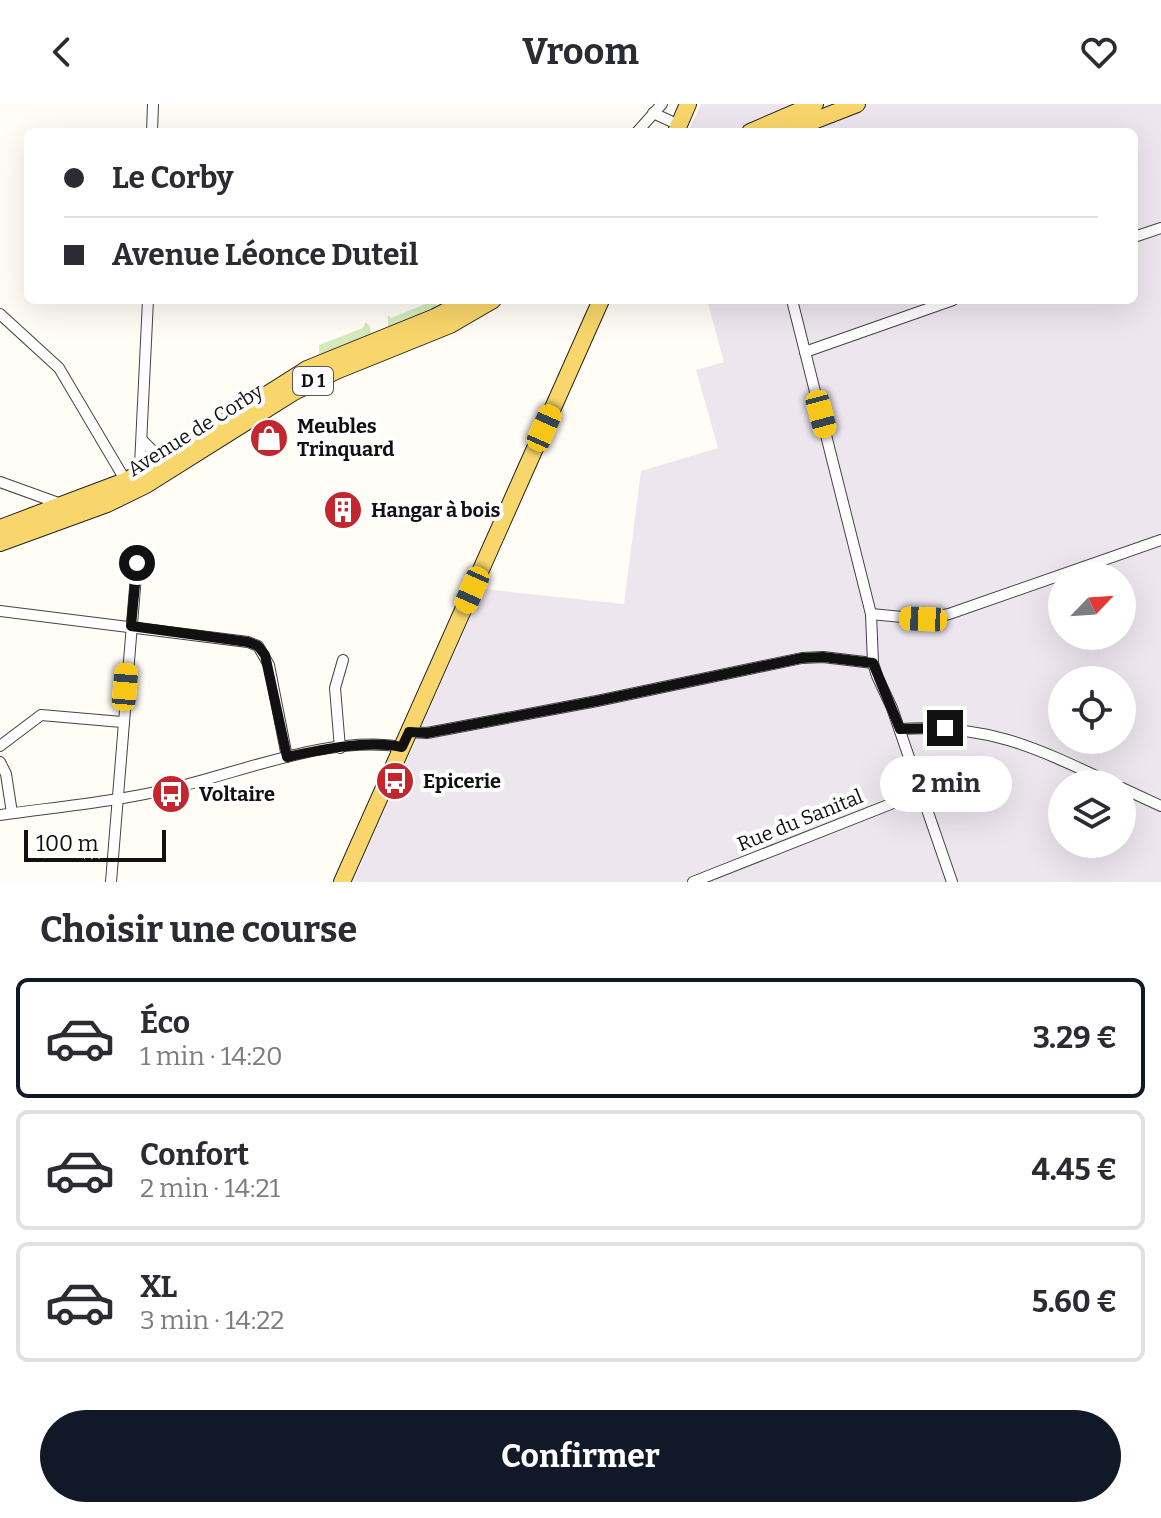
<!DOCTYPE html>
<html lang="fr">
<head>
<meta charset="utf-8">
<style>
  :root { --surface:#fff; --page:#f2f2f3; --text:#2b2b33; --muted:#7c7c81; --line:#e1e1e2; --accent:#111827 }
  body { margin:0; font-family:Bitter,serif; background:var(--page); color:var(--text); height:100vh; display:flex; flex-direction:column; font-size:30px; white-space:nowrap }
  * { box-sizing:border-box; margin:0 }
  p { font-size:26px; color:var(--muted) }
  .icon { flex:none; width:44px; height:44px; fill:none; stroke:currentColor; stroke-width:2; stroke-linecap:round; stroke-linejoin:round }
  .map { position:relative; height:778px; overflow:hidden }
  .panel { display:flex; flex-direction:column; background:var(--surface); flex:1 }
  .panel>* { flex:none }
  .hud { position:absolute; left:24px; top:24px; width:1114px; height:176px; border-radius:12px; box-shadow:0 8px 32px #0002; display:grid; align-content:center; height:176px; padding:0 40px; background:var(--surface) }
  .needle { width:52px; rotate:65deg }
  .tools { position:absolute; left:1048px; top:458px; display:grid; gap:16px }
  .tools a { display:grid; place-items:center; width:88px; height:88px; border-radius:50%; background:var(--surface); box-shadow:0 8px 32px #0002; font-size:40px }
  .scale { position:absolute; left:24px; bottom:20px; width:142px; box-sizing:border-box; padding-left:8px; border:4px solid #111; border-top:0; font-size:22px; line-height:28px; white-space:nowrap; color:#111; -webkit-text-stroke:6px #fff; paint-order:stroke }
  .end { position:absolute; width:36px; height:36px; margin:-18px; border:10px solid #111; background:#fff; box-shadow:0 0 0 4px #fff }
  .from { border-radius:50% }
  .bubble { position:absolute; height:56px; border-radius:28px; background:var(--surface); box-shadow:0 8px 32px #0002; font-size:26px; font-weight:700; line-height:56px; text-align:center }
  .car { position:absolute; width:24px; height:48px; margin:-24px -12px; border-radius:10px; box-shadow:0 0 6px 2px #0007; background:linear-gradient(#f5c518 24%,#345 0 40%,#f5c518 0 76%,#345 0 86%,#f5c518 0) }
  .hud b { display:flex; align-items:center; gap:28px; height:76px; font-size:30px }
  .hud b+b { border-top:2px solid var(--line) }
  .hud i { width:20px; height:20px; background:var(--text) }
  ul { padding:0; list-style:none }
  li { display:flex; align-items:center; gap:24px; height:120px; margin:0 16px 12px; padding:0 24px; border:4px solid var(--line); border-radius:12px }
  li div { flex:1 }
  li b { display:block; font-size:30px }
  li em { font-style:normal; font-weight:700 }
  li.selected { border-color:var(--accent) }
  li>.icon { width:72px; height:72px; stroke-width:1.5 }
  h2 { padding:0 40px; font-size:36px; line-height:96px }
  .primary-button { display:flex; gap:16px; margin-top:auto; padding:16px 40px }
  .primary-button a { flex:1; height:92px; border-radius:48px; background:var(--accent); color:#fff; font-size:32px; font-weight:700; line-height:92px; text-align:center }
  header { display:flex; justify-content:space-between; align-items:center; height:104px; padding:0 40px; background:var(--surface); font-size:36px; font-weight:700 }
  .map>svg:first-child { display:block }
  .industrial { fill:#eee6ef; fill-rule:evenodd }
  .green { fill:#d5ebbd }
  .lines { fill:none; stroke-linecap:round; stroke-linejoin:round }
  .minor-casing { stroke:#444; stroke-width:12 }
  .primary-casing { stroke:#222; stroke-width:18 }
  .minor { stroke:#fff; stroke-width:10 }
  .primary { stroke:#f9d66b; stroke-width:16 }
  .route { stroke:#111; stroke-width:10 }
  .labels { text-anchor:middle; dominant-baseline:central; stroke-width:8; stroke-linejoin:round; paint-order:stroke }
  .shield { fill:#fff; stroke:#585858; stroke-width:2 }
  .shield-label { font-size:18px; font-weight:bold; fill:#111 }
  .poi-label { font-size:20px; font-weight:bold; fill:#111; stroke:#fff; text-anchor:start }
  .street-label { font-size:20px; fill:#111; stroke:#fff }
</style>
</head>
<body>
<header><svg class="icon" aria-label="back" viewBox="0 0 24 24"><path d="M15 5l-7 7 7 7"/></svg>Vroom<svg class="icon" aria-label="heart" viewBox="0 0 24 24"><path d="M12 20l-8-8c-3-5 5-10 8-4 3-6 11-1 8 4z"/></svg></header>
<div class="map">
<svg width="1161" height="778" viewBox="0 0 1161 778">
  <rect width="100%" height="100%" fill="#fffdf5"/>
  <!-- industrial -->
  <path class="industrial" d="M701 0H1161V778H353L483 485 624 500 641 367 718 344 696 266 724 258 707 196H1134V28H688ZM1062 472H1122V532H1062ZM1062 576H1122V636H1062ZM1062 680H1122V740H1062Z"/>
  <!-- green -->
  <g class="green">
    <polygon points="435,196 437,204 388,224 388,211 391,214"/>
    <polygon points="366,218 370,223 371,231 319,251 319,241 363,224"/>
  </g>
  <g class="lines">
    <defs>
      <g id="minor">
        <polyline points="653,9 679,21"/>
        <polyline points="152,28 153,0"/>
        <polyline points="637,28 662,0"/>
        <polyline points="1134,133 1161,124"/>
        <polyline points="792,196 871,510 873,559 877,572 892,604 952,778"/>
        <polyline points="0,210 59,264 127,379"/>
        <polyline points="805,248 953,196"/>
        <polyline points="142,336 152,346 171,350"/>
        <polyline points="142,372 140,361 148,196"/>
        <polyline points="0,378 61,400"/>
        <polyline points="0,507 248,538 258,542 269,561 287,653"/>
        <polyline points="871,510 923,515 949,510 1161,436"/>
        <path d="M900 625C987 619 1037 644 1113 680"/>
        <polyline points="409,628 427,629 597,597 802,554 823,553 873,559"/>
        <polyline points="0,642 41,611 122,618"/>
        <polyline points="340,644 335,584 343,556"/>
        <polyline points="0,658 6,670 12,709"/>
        <polyline points="1122,684 1161,702"/>
        <path d="M0 711C57 703 113 698 169 685 240 669 330 630 402 643"/>
        <polyline points="111,778 137,459"/>
        <polyline points="693,778 921,688"/>
      </g>
      <g id="primary">
        <polyline points="676,28 688,0"/>
        <polyline points="750,28 815,0"/>
        <polyline points="785,28 857,0"/>
        <polyline points="0,424 125,377 159,359 307,265 435,213 467,196"/>
        <polyline points="0,439 107,400 146,381 294,288 336,267 450,221 493,196"/>
        <polyline points="342,778 601,196"/>
      </g>
    </defs>
    <!-- minor casing -->
    <use href="#minor" class="minor-casing"/>
    <!-- primary casing -->
    <use href="#primary" class="primary-casing"/>
    <!-- minor -->
    <use href="#minor" class="minor"/>
    <!-- primary -->
    <use href="#primary" class="primary"/>
  </g>
  <g class="lines">
    <!-- route -->
    <path class="route" d="M137 459 131 522 248 538 258 542 265 551 287 653C323 645 366 636 402 643L409 628 427 629 597 597 802 554 823 553 873 559 900 625 945 624"/>
  </g>
  <!-- icons -->
  <defs>
    <symbol id="shop-disc" viewBox="-11 -11 22 22"><circle r="9.5" fill="#c4262e" stroke="#fff"/><path d="M-5-2.5h2.3a2.7 3.5 0 0 1 5.4 0H5L5.5 6h-11ZM-1.5-2.5h3a1.5 2.3 0 0 0-3 0Z" fill="#fff"/></symbol>
    <symbol id="building-disc" viewBox="-11 -11 22 22"><circle r="9.5" fill="#c4262e" stroke="#fff"/><path d="M-4-6H4V6H1V3H-1V6H-4ZM-2.5-4.3h1.7v1.8h-1.7ZM.8-4.3h1.7v1.8H.8ZM-2.5-1h1.7V.8h-1.7ZM.8-1h1.7V.8H.8Z" fill="#fff"/></symbol>
    <symbol id="bus-disc" viewBox="-11 -11 22 22"><circle r="9.5" fill="#c4262e" stroke="#fff"/><path d="M-5-6H5V4H4V6H2V4H-2V6H-4V4H-5ZM-3.5-4V0h7V-4ZM-3.5 1.2v1.5H-2V1.2ZM2 1.2v1.5H3.5V1.2Z" fill="#fff"/></symbol>
  </defs>
  <g fill-rule="evenodd">
    <use href="#shop-disc" x="247" y="312" width="44" height="44"/>
    <use href="#building-disc" x="321" y="384" width="44" height="44"/>
    <use href="#bus-disc" x="373" y="655" width="44" height="44"/>
    <use href="#bus-disc" x="149" y="668" width="44" height="44"/>
  </g>
  <g class="labels">
    <!-- shield labels -->
    <rect class="shield" x="293" y="263" width="40" height="28" rx="6"/>
    <g class="shield-label">
      <text x="313" y="277">D 1</text>
    </g>
    <!-- poi labels -->
    <g class="poi-label">
      <text x="297" y="322">Meubles<tspan x="297" dy="23">Trinquard</tspan></text>
      <text x="371" y="406">Hangar à bois</text>
      <text x="423" y="677">Epicerie</text>
      <text x="199" y="690">Voltaire</text>
    </g>
    <!-- street labels -->
    <g class="street-label">
      <text transform="translate(195 326) rotate(-32)">Avenue de Corby</text>
      <text transform="translate(800 716) rotate(-22)">Rue du Sanital</text>
    </g>
  </g>
</svg>
<div class="tools">
<a><svg class="needle" viewBox="-14 -14 28 28"><path d="M0-13l5 13h-10z" fill="#e53935"/><path d="M0 13l5-13h-10z" fill="#7c7c81"/></svg></a>
<a><svg class="icon" aria-label="locate" viewBox="0 0 24 24"><circle cx="12" cy="12" r="6"/><path d="M12 2v4M12 18v4M2 12h4M18 12h4"/></svg></a>
<a><svg class="icon" aria-label="layers" viewBox="0 0 24 24"><path d="M12 4l9 5-9 5-9-5zM3 14l9 5 9-5"/></svg></a>
</div>
<div class="scale">100 m</div>
<i class="end from" style="left:137px;top:459px"></i>
<i class="end" style="left:945px;top:624px"></i>
<div class="bubble" style="left:880px;top:652px;width:132px">2 min</div>
<i class="car" style="left:821px;top:310px;rotate:165deg"></i>
<i class="car" style="left:544px;top:324px;rotate:24deg"></i>
<i class="car" style="left:472px;top:486px;rotate:204deg"></i>
<i class="car" style="left:923px;top:515px;rotate:272deg"></i>
<i class="car" style="left:125px;top:583px;rotate:5deg"></i>
<div class="hud">
<b><i class="from"></i>Le Corby</b>
<b><i></i>Avenue Léonce Duteil</b>
</div>
</div>
<section class="panel">
<h2>Choisir une course</h2>
<ul>
<li class="selected"><svg class="icon" aria-label="car" viewBox="0 0 24 24"><path d="M5 17H2v-5l4-1 3-4h7l3 4 3 1v5h-3M9 17h6M6 11h13"/><circle cx="7" cy="17" r="2"/><circle cx="17" cy="17" r="2"/></svg><div><b>Éco</b><p>1 min · 14:20</p></div><em>3.29 €</em></li>
<li><svg class="icon" aria-label="car" viewBox="0 0 24 24"><path d="M5 17H2v-5l4-1 3-4h7l3 4 3 1v5h-3M9 17h6M6 11h13"/><circle cx="7" cy="17" r="2"/><circle cx="17" cy="17" r="2"/></svg><div><b>Confort</b><p>2 min · 14:21</p></div><em>4.45 €</em></li>
<li><svg class="icon" aria-label="car" viewBox="0 0 24 24"><path d="M5 17H2v-5l4-1 3-4h7l3 4 3 1v5h-3M9 17h6M6 11h13"/><circle cx="7" cy="17" r="2"/><circle cx="17" cy="17" r="2"/></svg><div><b>XL</b><p>3 min · 14:22</p></div><em>5.60 €</em></li>
</ul>
<div class="primary-button"><a>Confirmer</a></div>
</section>
</body>
</html>
